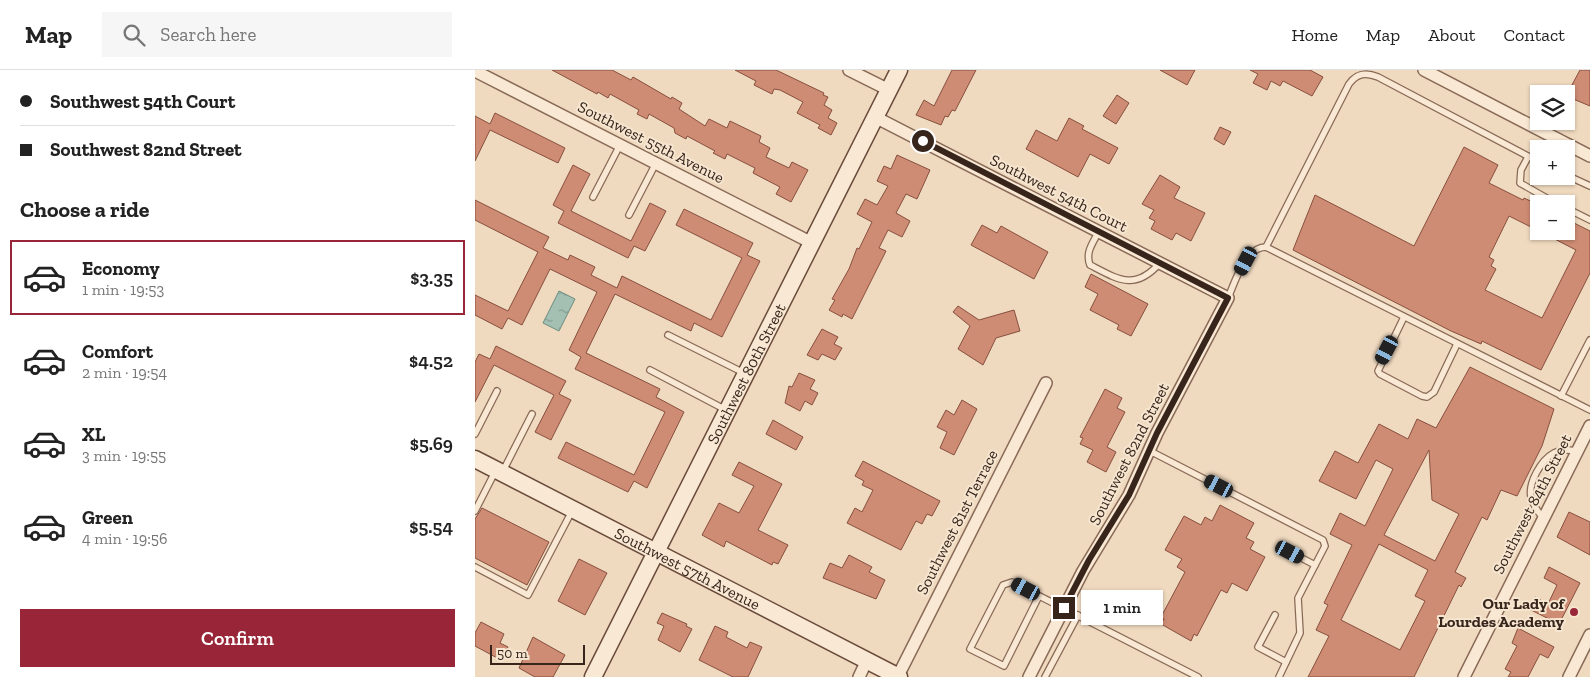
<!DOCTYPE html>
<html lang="en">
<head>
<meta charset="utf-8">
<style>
  :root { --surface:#fff; --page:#f6f6f6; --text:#222; --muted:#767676; --line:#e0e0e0; --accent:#982638 }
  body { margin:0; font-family:"Zilla Slab",serif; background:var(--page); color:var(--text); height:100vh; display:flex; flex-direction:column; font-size:19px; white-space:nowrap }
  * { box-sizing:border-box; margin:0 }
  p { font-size:16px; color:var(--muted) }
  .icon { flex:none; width:28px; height:28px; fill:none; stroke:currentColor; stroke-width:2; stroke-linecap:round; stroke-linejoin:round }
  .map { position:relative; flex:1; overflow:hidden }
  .sheet { display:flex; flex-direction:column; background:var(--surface); width:475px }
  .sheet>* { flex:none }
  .hud { display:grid; align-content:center; height:110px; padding:0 20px; background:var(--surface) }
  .buttons { position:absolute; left:1055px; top:15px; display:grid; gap:10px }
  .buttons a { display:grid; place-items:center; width:45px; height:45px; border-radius:0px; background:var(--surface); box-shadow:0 1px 4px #0004; font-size:25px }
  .scale { position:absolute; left:15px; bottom:12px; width:95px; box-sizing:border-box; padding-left:5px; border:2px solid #37251c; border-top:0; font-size:14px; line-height:18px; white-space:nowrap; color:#37251c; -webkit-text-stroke:4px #f6e5cf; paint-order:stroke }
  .end { position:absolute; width:22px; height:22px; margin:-11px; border:6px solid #37251c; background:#fff; box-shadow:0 0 0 2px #fff }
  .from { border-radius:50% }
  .bubble { position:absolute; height:35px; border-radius:0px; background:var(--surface); box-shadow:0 1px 4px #0004; font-size:16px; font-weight:600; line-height:35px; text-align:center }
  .car { position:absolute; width:15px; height:30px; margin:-15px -8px; border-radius:6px; box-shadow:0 0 4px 1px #0007; background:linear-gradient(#222 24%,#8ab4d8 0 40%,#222 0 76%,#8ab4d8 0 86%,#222 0) }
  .hud b { display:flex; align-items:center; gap:18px; height:48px; font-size:19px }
  .hud b+b { border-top:1px solid var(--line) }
  .hud i { width:12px; height:12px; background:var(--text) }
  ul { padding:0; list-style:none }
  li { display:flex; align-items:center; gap:15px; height:75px; margin:0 10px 8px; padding:0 10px; border:2px solid transparent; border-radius:0px }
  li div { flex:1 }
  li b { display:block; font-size:19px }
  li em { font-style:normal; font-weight:600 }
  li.active { border-color:var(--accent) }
  li>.icon { width:45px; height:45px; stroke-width:1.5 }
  h2 { padding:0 20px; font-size:22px; line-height:60px }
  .button { display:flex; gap:10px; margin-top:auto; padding:10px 20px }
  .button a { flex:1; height:58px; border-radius:0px; background:var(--accent); color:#fff; font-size:20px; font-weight:600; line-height:58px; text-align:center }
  header { display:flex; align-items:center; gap:30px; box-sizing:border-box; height:70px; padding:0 25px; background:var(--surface); border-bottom:1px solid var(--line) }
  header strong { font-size:24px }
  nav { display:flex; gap:28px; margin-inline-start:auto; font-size:18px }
  .search { width:350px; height:45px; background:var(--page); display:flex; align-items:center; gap:12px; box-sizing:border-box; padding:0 18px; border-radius:0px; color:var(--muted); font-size:19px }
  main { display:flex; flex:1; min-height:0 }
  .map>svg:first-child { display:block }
  .water { fill:url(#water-ripples); stroke:#6a8e80 }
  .building { fill:#ce8c74; stroke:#874f3d; fill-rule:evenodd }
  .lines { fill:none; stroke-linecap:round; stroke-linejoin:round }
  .lane-casing { stroke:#886a57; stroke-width:8 }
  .street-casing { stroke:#886a57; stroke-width:14 }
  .secondary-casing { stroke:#694b3b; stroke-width:19 }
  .lane { stroke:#f9e8d3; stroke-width:5.5 }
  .street { stroke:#f9e8d3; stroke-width:11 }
  .secondary { stroke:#f9e8d3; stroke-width:16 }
  .route { stroke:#37251c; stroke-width:6 }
  .poi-dot { fill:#982638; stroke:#f6e5cf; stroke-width:2 }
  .labels { text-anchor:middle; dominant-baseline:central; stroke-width:4; stroke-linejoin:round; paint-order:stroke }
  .street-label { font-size:16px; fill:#37251c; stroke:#f6e5cf }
  .poi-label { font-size:16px; font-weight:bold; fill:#37251c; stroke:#f6e5cf; text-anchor:end }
</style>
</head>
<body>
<header>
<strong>Map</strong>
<div class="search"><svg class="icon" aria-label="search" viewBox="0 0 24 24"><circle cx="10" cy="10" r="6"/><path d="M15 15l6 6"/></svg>Search here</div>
<nav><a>Home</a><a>Map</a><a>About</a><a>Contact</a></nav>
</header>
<main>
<section class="sheet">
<div class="hud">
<b><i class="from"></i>Southwest 54th Court</b>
<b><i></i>Southwest 82nd Street</b>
</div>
<h2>Choose a ride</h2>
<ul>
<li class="active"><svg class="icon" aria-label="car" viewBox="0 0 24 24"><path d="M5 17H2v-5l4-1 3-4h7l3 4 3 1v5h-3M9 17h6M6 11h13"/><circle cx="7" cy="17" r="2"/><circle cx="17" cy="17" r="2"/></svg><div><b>Economy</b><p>1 min · 19:53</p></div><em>$3.35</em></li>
<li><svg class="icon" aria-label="car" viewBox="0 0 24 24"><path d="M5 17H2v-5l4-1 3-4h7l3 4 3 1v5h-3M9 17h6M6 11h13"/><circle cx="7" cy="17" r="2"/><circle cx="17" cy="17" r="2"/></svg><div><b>Comfort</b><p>2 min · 19:54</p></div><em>$4.52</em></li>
<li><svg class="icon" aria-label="car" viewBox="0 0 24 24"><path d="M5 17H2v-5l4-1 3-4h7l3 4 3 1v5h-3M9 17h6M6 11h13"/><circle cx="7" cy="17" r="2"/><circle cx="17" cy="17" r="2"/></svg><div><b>XL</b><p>3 min · 19:55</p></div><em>$5.69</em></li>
<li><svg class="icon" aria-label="car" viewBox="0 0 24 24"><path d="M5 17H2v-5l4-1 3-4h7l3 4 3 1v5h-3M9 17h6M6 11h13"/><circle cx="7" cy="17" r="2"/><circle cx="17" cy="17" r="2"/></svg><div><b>Green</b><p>4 min · 19:56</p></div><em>$5.54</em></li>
</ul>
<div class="button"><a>Confirm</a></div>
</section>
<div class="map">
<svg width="1115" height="607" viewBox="0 0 1115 607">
  <defs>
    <pattern id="water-ripples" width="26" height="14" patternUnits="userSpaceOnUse" patternTransform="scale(1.25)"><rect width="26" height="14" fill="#a3c0b3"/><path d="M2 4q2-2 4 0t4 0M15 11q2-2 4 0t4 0" fill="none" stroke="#869c91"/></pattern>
  </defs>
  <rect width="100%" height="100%" fill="#efd9bf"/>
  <!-- water -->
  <polygon class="water" points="84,221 100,229 84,261 68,253"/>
  <!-- building -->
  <g class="building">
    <polygon points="77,0 137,0 156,10 158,7 196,29 197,27 207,33 204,39 230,56 234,49 252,58 255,51 286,66 284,72 295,78 291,87 314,98 317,92 333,100 316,132 301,124 305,117 278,103 280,98 252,84 250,89 238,83 240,81 212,66 211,69 200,63 199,58 174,44 172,49 162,44 164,40 135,24 133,28 123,22 122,24"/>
    <polygon points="260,0 301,0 349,23 348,25 353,27 349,35 357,40 353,48 362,53 356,65 343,58 345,55 322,43 328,32 305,20 299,19 297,24 279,15 281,11"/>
    <polygon points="477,0 501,0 480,41 477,40 473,47 470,46 466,55 441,45 449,30 459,36"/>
    <polygon points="685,0 720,0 712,15"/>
    <polygon points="775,0 835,0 848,7 837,26 808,11 805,16 796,11 792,20 778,13 783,4"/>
    <polygon points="1105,0 1115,0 1115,36 1091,26"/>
    <polygon points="642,25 654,33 641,54 628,46"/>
    <polygon points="20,43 90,78 83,93 15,60 0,91 0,46 15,54"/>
    <polygon points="594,48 609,56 607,59 643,78 634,94 615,84 603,107 551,79 561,60 582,71"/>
    <polygon points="745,57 756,62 749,75 739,69"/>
    <polygon points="989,77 1023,95 1014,113 1048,130 1049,128 1064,135 1064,161 1034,146 1014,187 1019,190 1016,196 1021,199 1010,220 1067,248 1101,180 1064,161 1091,161 1091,149 1115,161 1115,203 1066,300 1007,271 1006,274 976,261 818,180 840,125 939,176"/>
    <polygon points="422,85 455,100 442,129 431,124 421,143 435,151 427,167 413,160 404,178 411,181 377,249 368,244 367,247 354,240 360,230 357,229 374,199 382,178 384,179 397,152 382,144 390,129 402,135 413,116 402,111 409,96 416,99"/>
    <polygon points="98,95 115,104 96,141 156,171 175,133 191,141 170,181 159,176 153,188 83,153 89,141 78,135"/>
    <polygon points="685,105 705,117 699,128 730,143 716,171 701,163 697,170 676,159 680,151 674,148 679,140 667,134"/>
    <polygon points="0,130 74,167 68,178 93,190 95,185 120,197 116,205 142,218 147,206 236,250 267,188 201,155 209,139 278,173 272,185 285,191 247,267 219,253 216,261 140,224 111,283 185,319 181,327 209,342 172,418 159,411 153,422 83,388 91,372 159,405 190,342 100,299 106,287 94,280 122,222 75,199 47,255 33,248 27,259 0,245 0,225 33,241 63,182 0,150"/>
    <polygon points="507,155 522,163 526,156 573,182 559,209 496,175"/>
    <polygon points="616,204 673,234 656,266 642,259 644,255 615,240 623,224 610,217"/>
    <polygon points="483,236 504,250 539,240 545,261 521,268 508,295 483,279 495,256 478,242"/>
    <polygon points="347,259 363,267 359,274 367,278 360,290 347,284 343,290 332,285"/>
    <polygon points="21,276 91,311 84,324 96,330 76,370 60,362 79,325 19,295 0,332 0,292 4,284 15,289"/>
    <path d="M995 297 1079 339 1067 376 1042 426 1026 420 1012 450 1007 447 980 502 991 508 986 517 984 515 939 607H833L854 566 841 560 853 535 849 533 877 475 855 464 865 443 890 456 918 399 901 390 881 429 844 411 860 381 883 393 904 354 933 369 942 349 961 358ZM954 380 957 430 984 444 960 491 909 465ZM904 474 953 500 940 526 950 531 925 580 866 550Z"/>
    <polygon points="324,303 340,310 335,319 343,323 337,335 330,331 325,341 310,333 314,316 317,317"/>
    <polygon points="630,319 647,328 642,338 650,342 632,377 641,382 631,402 612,392 618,380 605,374 608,368 605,367"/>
    <polygon points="487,330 502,339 479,385 465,378 472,362 462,357 471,340 479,345"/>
    <polygon points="298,350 328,367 321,380 291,364"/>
    <polygon points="388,391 465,431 457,446 452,444 447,454 441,451 426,480 372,453 380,438 387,442 398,420 387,415 389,411 380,406"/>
    <polygon points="264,392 307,414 283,460 313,475 303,494 298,492 297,495 251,471 249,477 227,465 244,433 264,443 279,416 257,405"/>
    <polygon points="745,435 779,453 771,468 779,472 775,479 790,487 772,521 757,513 752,523 746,520 722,566 719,564 716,571 686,554 689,549 686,547 710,502 702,497 707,489 690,480 709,446 726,455 730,447 737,451"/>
    <polygon points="7,438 74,472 52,515 0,488 0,449"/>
    <polygon points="1094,442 1115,452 1115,485 1082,467"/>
    <polygon points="374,485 397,497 394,502 410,510 401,529 348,508 355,493 367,498"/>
    <polygon points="104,489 132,503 110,545 83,531"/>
    <polygon points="1074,497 1105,513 1084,554 1054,539 1060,527 1073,534 1082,515 1069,508"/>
    <polygon points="187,543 212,554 211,556 217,559 205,582 183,570 189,556 182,553"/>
    <polygon points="6,552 29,564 25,573 33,577 26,590 0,576 0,563"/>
    <polygon points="240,556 253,562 251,567 272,578 275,572 287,577 273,607 258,607 224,590"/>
    <polygon points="1043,558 1079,577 1073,588 1065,584 1053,607 1033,607 1036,602 1030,599 1042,576 1037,573"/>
    <polygon points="58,567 90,585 78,607 60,607 44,598"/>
  </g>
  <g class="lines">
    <defs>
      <g id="lane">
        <polyline points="1053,87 1046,100 1045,113 1082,134"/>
        <polyline points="1091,105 1115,116"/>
        <polyline points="118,127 145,75"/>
        <polyline points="1091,138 1115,150"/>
        <polyline points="154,145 181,93"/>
        <path d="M624 161C618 173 610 182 615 195 644 210 660 221 685 193"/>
        <path d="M791 177 874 14C882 3 891 2 903 7L1064 92"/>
        <path d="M753 228C760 212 770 177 791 177L1115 340"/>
        <polyline points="929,247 903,301 905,304 947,326 952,327 959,322 982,274"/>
        <polyline points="193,265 269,303"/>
        <polyline points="175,300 251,340"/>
        <polyline points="1086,326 1115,270"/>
        <polyline points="0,364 22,321"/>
        <polyline points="675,381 848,470 850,476 823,528 825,563 804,607"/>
        <polyline points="28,401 57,344"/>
        <polyline points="0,441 21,400"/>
        <path d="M1068 448C1063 442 1058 435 1056 427 1053 413 1066 390 1079 383 1086 379 1094 380 1102 381"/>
        <polyline points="815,482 840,495"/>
        <polyline points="0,497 53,525 97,441"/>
        <polyline points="564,526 529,596 495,579 528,515 537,512 723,607"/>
        <polyline points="800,545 783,577 811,592"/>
        <polyline points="570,607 603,545"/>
      </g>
      <g id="street">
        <polyline points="374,0 414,20"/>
        <polyline points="949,0 1115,86"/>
        <polyline points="0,1 337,173"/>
        <polyline points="400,47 753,228 682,363 654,425 608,501 554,607"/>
        <polyline points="423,606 571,313"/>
        <polyline points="384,607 392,590"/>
        <polyline points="989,607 1115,356"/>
        <polyline points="1094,607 1115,565"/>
      </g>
      <g id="secondary">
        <path id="s1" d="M0 389 424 607"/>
        <path id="s2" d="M118 607 424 0"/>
      </g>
    </defs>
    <!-- lane casing -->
    <use href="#lane" class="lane-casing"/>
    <!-- street casing -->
    <use href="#street" class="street-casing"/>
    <!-- secondary casing -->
    <use href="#secondary" class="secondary-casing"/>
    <!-- lane -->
    <use href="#lane" class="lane"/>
    <!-- street -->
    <use href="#street" class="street"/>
    <!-- secondary -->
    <use href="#secondary" class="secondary"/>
  </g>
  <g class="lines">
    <!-- route -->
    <polyline class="route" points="448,71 753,228 682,363 654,425 614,490 589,538"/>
  </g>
  <!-- markers -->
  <circle class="poi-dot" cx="1099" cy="542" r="5"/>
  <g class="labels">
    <!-- street labels -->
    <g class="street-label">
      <text transform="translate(176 72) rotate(27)">Southwest 55th Avenue</text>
      <text transform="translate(584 123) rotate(27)">Southwest 54th Court</text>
      <text stroke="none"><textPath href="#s2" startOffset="340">Southwest 80th Street</textPath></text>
      <text transform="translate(654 384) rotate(-63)">Southwest 82nd Street</text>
      <text transform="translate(1057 434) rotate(-63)">Southwest 84th Street</text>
      <text transform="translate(482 452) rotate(-63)">Southwest 81st Terrace</text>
      <text stroke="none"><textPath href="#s1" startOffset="239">Southwest 57th Avenue</textPath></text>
    </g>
    <!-- poi labels -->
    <g class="poi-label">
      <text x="1089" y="533">Our Lady of<tspan x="1089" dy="18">Lourdes Academy</tspan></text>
    </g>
  </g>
</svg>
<div class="buttons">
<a><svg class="icon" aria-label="layers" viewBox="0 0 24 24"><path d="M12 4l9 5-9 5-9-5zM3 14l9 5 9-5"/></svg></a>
<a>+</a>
<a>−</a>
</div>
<div class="scale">50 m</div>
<i class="end from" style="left:448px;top:71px"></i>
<i class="end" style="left:589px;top:538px"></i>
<div class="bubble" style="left:606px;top:520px;width:82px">1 min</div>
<i class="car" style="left:771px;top:191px;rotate:208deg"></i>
<i class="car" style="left:912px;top:280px;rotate:208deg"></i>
<i class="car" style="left:744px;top:416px;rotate:297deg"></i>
<i class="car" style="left:815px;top:482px;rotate:118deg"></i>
<i class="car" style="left:551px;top:519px;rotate:298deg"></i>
</div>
</main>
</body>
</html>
